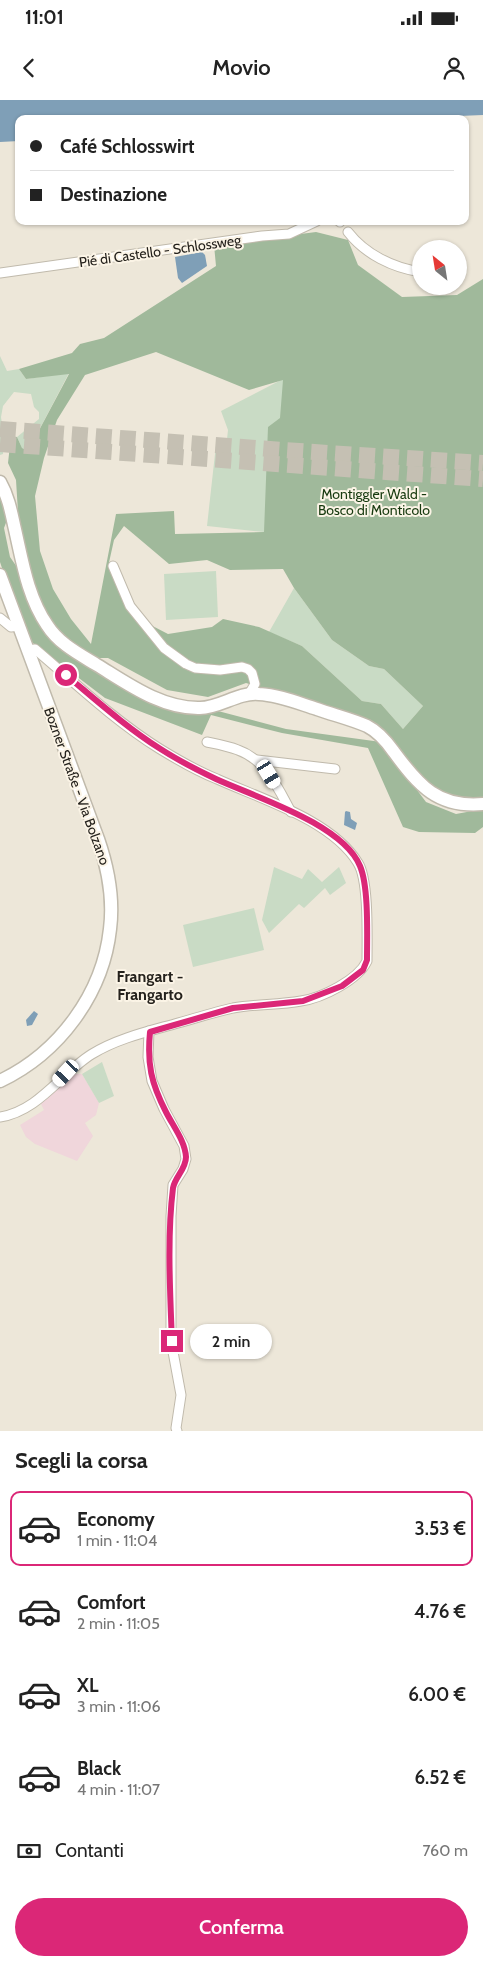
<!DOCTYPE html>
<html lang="it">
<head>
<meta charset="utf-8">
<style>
  :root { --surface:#fff; --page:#f2f2f2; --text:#222; --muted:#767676; --line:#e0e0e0; --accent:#db2777 }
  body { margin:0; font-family:Cabin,sans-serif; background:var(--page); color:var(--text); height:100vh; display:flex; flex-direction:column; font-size:19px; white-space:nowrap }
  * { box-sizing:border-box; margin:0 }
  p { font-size:16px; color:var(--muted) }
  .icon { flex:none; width:28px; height:28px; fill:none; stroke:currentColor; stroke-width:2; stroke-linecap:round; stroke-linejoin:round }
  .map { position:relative; height:1331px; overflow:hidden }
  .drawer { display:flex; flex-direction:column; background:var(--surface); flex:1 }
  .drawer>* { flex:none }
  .hud { position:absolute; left:15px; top:15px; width:454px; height:110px; border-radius:10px; box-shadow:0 1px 4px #0004; display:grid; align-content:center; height:110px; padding:0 15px; background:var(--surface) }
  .needle { width:32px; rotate:330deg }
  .fabs { position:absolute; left:412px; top:140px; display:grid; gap:10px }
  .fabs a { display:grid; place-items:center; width:55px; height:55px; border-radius:50%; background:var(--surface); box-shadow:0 1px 4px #0004; font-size:25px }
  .end { position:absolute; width:22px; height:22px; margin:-11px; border:6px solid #db2777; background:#fff; box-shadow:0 0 0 2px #fff }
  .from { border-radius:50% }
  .bubble { position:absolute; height:35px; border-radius:18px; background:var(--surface); box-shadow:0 1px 4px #0004; font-size:16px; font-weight:600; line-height:35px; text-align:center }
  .car { position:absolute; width:15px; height:30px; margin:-15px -8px; border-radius:6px; box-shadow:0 0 4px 1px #0007; background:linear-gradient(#fff 24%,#345 0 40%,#fff 0 76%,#345 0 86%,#fff 0) }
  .hud b { display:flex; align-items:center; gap:18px; height:48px; font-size:19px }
  .hud b+b { border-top:1px solid var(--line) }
  .hud i { width:12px; height:12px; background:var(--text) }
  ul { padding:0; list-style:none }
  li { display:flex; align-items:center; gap:15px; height:75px; margin:0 10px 8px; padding:0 5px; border:2px solid transparent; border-radius:10px }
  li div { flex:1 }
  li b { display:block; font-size:19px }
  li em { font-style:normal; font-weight:600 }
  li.active { border-color:var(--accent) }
  li>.icon { width:45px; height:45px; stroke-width:1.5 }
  h2 { padding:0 15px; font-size:22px; line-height:60px }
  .pay { display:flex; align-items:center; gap:12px; height:55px; padding:0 15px; font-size:19px }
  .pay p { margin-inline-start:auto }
  .button { display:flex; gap:10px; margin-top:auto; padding:10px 15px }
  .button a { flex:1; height:58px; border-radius:30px; background:var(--accent); color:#fff; font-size:20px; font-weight:600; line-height:58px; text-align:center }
  .status { display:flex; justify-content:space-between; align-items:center; height:35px; padding:0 25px; background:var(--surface); direction:ltr }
  .status svg { height:14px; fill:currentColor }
  header { display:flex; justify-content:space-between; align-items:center; height:65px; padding:0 15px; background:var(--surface); font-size:22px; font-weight:600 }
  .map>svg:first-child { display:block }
  .education { fill:#f0d6db }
  .green { fill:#c9dbc5 }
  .forest { fill:#a0b99b; fill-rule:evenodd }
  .water { fill:#7f9fb7 }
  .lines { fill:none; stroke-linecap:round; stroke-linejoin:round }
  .highway-tunnel { stroke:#c5c0b3; stroke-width:16; stroke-dasharray:16 8; stroke-linecap:butt }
  .street-casing { stroke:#c0baac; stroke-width:11 }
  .secondary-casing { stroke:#c0baac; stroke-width:15 }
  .street { stroke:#fff; stroke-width:9 }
  .secondary { stroke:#fff; stroke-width:12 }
  .route { stroke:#db2777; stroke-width:6 }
  .labels { text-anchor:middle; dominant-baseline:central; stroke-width:4; stroke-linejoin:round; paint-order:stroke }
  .street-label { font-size:14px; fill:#25221d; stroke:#fbf4e6 }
  .park-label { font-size:14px; fill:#173a0f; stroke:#fbf4e6 }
  .quarter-label { font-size:16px; font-weight:bold; fill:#25221d; stroke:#fbf4e6 }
</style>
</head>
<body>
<div class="status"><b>11:01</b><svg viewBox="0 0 49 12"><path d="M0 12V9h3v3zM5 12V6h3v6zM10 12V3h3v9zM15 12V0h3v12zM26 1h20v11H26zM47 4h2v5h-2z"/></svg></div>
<header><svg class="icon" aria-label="back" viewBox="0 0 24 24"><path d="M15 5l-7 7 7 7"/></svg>Movio<svg class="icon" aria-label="person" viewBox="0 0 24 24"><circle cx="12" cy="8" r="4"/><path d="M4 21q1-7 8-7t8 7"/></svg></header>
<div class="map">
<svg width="483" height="1331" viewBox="0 0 483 1331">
  <rect width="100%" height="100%" fill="#ede7d9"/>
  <!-- education -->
  <polygon class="education" points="72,972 73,974 82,974 99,1003 96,1015 85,1023 93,1036 77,1061 35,1044 26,1037 20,1025 44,1010 41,1004"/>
  <!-- green -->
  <g class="green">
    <polygon points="0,256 7,271 19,269 26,279 69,273 28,351 22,348 17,337 39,319 39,312 34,307 31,294 14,292 3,306 1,317 4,338 3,354 0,355"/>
    <polygon points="283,279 283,350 264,432 207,426 216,345 227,339 228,330 221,311"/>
    <polygon points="216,471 218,517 166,520 164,474"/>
    <polygon points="294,488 332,540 369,566 384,569 423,606 403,629 381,604 362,601 302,546 269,532"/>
    <polygon points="274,767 302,779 308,769 322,782 339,767 346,783 330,795 325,788 304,808 299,804 269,833 262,820"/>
    <polygon points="254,808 264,850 193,867 183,825"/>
    <polygon points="102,962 114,996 99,1003 82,974"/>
  </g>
  <!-- forest -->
  <g class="forest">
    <path d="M316 132 348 140 358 165 402 197 457 195 483 179V697L470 699 455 697 438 692 425 684 400 650 377 624 345 612 246 583 208 597 167 590 108 558H96L68 539 52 522 38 504 19 428 16 380 8 363 11 336 17 337 22 348 28 351 69 274 26 279 19 269 72 253 80 244 104 238 216 166 214 145ZM156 252 249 290 283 280 280 318 268 327 264 432 175 434 174 411 116 414 91 544 71 519 53 489 40 451 35 396 44 358 57 320 85 275ZM124 426 169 464 207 460 230 470 283 469 294 488 332 540 369 566 384 569 423 606 403 629 381 604 362 601 302 546 259 527 223 519 212 527 168 534 141 520 128 505 116 485 108 467 114 440Z"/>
    <polygon points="0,394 7,420 4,428 10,457 19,470 43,530 147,600 218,611 286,629 381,642 426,702 456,714 483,709 483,727 475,733 419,732 403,727 368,648 282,633 211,615 202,635 105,598 33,543 23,531 0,462"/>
  </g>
  <!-- water -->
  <g class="water">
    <polygon points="0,0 483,0 483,15 384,19 19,19 19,41 0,42"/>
    <polygon points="202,152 205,155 207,166 182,183 178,178 175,157"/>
    <polygon points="346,711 350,712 351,719 357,723 355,730 344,725 345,712"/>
    <polygon points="34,911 38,914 32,925 27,926 26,920"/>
  </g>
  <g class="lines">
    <!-- highway-tunnel -->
    <g class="highway-tunnel">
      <polyline points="0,329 283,350 483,363"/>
      <polyline points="0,344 483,379"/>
    </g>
    <defs>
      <g id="street">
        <polyline points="339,121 340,122"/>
        <path d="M348 132C365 154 393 168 421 172"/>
        <polyline points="0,173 262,136 289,134 317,121"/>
        <polyline points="113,466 130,506 164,548 186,564 195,568 220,570 242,567 248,569 252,573 255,584 249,594"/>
        <polyline points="0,518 11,527 19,526"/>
        <path d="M207 642C217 644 228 646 238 650 266 660 278 688 291 712"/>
        <polyline points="257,660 335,669"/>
        <polyline points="149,931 148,957 152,981 164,1009 184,1046 186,1059 183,1069 173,1085 171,1116 171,1241 181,1295 176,1328 177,1331"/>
        <path d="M0 1017C39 1011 61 973 92 954 118 938 150 931 178 923 196 918 215 912 233 908 256 904 279 905 301 901 322 898 358 880 367 861 367 838 369 780 358 763 332 720 261 699 217 679 197 671 178 660 160 649 115 621 75 583 35 549L28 550"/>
      </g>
      <g id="secondary">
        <path d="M0 382C8 396 11 411 14 425 22 459 27 496 47 525 59 544 79 554 97 565 128 584 162 609 200 608 220 608 238 592 259 594 279 595 298 603 317 609 334 615 351 619 367 626 379 632 387 642 394 652 419 686 438 708 483 704"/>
        <path d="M0 475 98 739C108 768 114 798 110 829 103 894 59 953 0 981"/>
      </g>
    </defs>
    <!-- street casing -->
    <use href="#street" class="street-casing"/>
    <!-- secondary casing -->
    <use href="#secondary" class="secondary-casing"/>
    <!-- street -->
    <use href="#street" class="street"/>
    <!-- secondary -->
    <use href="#secondary" class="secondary"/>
  </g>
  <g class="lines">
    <!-- route -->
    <path class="route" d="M66 575C96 600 126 627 159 648 176 659 197 670 216 679 255 697 343 724 360 766 369 787 367 837 367 860L363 870 342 886 303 901 233 908 150 932C147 964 151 983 166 1012 173 1026 185 1041 186 1057 186 1069 175 1077 173 1088 167 1136 170 1192 172 1241"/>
  </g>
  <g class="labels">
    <!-- street labels -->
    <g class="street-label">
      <text transform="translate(160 151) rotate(-8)">Pié di Castello - Schlossweg</text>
      <text transform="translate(77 686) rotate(70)">Bozner Straße - Via Bolzano</text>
    </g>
    <!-- park labels -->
    <g class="park-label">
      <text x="374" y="394">Montiggler Wald -<tspan x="374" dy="16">Bosco di Monticolo</tspan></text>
    </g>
    <!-- quarter labels -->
    <g class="quarter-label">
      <text x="150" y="876">Frangart -<tspan x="150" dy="18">Frangarto</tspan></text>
    </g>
  </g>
</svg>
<div class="fabs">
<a><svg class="needle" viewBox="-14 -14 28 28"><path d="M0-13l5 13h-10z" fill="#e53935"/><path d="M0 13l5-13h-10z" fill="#767676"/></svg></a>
</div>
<i class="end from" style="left:66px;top:575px"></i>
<i class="end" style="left:172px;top:1241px"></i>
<div class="bubble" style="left:190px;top:1224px;width:82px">2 min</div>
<i class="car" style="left:269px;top:674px;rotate:149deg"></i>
<i class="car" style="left:66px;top:973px;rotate:223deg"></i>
<div class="hud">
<b><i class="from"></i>Café Schlosswirt</b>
<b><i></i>Destinazione</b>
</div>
</div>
<section class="drawer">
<h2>Scegli la corsa</h2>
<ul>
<li class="active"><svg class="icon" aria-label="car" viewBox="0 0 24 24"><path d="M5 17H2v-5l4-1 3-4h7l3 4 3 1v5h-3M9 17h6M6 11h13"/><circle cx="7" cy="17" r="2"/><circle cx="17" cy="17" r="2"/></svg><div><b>Economy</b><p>1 min · 11:04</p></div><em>3.53 €</em></li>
<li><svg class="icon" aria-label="car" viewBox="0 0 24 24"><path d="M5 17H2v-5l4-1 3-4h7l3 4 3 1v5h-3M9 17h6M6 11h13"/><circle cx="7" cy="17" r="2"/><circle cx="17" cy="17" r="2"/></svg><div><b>Comfort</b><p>2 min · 11:05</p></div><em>4.76 €</em></li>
<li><svg class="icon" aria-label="car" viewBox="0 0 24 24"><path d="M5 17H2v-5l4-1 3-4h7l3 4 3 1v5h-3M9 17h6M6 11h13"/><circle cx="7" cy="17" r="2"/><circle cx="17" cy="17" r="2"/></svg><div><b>XL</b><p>3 min · 11:06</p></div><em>6.00 €</em></li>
<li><svg class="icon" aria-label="car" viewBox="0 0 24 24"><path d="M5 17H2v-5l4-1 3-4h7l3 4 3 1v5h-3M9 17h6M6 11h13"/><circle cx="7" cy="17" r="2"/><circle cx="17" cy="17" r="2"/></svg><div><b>Black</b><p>4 min · 11:07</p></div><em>6.52 €</em></li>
</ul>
<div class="pay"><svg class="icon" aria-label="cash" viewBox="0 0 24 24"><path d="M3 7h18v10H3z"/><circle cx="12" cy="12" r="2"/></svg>Contanti<p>760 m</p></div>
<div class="button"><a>Conferma</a></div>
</section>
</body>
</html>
